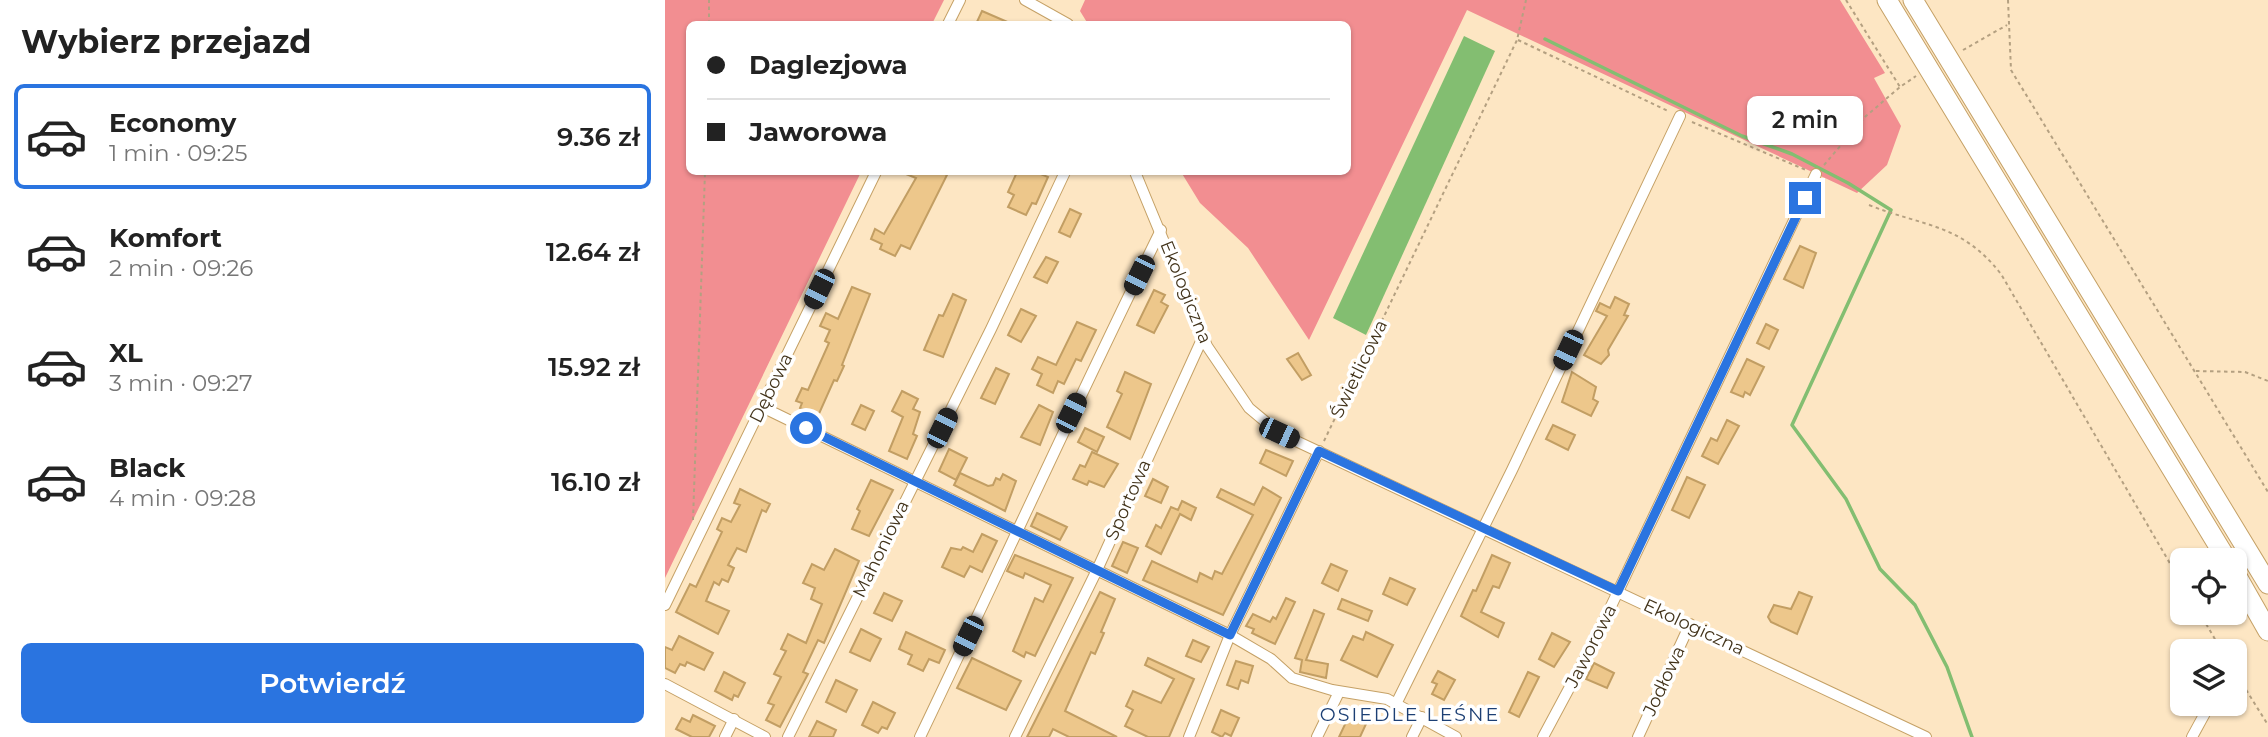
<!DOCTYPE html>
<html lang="pl">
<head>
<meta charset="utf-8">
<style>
  :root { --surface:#fff; --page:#f6f6f6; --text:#222; --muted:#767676; --line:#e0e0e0; --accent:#2a74e0 }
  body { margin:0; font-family:Montserrat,sans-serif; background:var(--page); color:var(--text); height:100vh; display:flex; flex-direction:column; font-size:26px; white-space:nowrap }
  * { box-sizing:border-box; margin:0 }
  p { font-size:23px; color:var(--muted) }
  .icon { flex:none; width:38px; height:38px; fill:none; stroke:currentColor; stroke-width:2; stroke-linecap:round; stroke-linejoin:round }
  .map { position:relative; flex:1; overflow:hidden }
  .sheet { display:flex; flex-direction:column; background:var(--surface); width:665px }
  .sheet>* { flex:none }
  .guide { position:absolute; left:21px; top:21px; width:665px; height:154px; border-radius:10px; box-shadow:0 2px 5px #0004; display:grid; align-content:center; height:154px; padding:0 21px; background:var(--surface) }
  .controls { position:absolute; left:1505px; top:548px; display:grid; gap:14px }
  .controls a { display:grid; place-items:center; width:77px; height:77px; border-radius:10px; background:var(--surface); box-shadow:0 2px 5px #0004; font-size:35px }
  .end { position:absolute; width:32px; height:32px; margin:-16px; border:9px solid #2a74e0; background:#fff; box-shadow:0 0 0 4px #fff }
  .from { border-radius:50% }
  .bubble { position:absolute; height:49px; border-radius:10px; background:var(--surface); box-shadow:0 2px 5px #0004; font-size:23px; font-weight:600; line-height:49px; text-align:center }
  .car { position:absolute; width:21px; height:42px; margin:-21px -10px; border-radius:9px; box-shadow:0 0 5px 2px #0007; background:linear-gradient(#222 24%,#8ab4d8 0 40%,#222 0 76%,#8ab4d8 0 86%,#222 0) }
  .guide b { display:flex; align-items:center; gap:24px; height:66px; font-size:26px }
  .guide b+b { border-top:2px solid var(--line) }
  .guide i { width:18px; height:18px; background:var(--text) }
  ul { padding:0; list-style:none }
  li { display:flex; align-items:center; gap:21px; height:105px; margin:0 14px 10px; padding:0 7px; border:4px solid transparent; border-radius:10px }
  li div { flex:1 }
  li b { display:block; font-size:26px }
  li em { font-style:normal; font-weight:600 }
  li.current { border-color:var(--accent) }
  li>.icon { width:63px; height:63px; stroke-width:1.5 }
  h2 { padding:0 21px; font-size:32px; line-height:84px }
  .cta { display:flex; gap:14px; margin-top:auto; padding:14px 21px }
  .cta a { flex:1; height:80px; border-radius:10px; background:var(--accent); color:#fff; font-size:28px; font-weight:600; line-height:80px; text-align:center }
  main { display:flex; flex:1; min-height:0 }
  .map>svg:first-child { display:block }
  .forest { fill:#f28e91 }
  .water { fill:#83be71 }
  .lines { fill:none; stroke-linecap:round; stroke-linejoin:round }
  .stream { stroke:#83be71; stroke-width:3.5 }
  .building { fill:#edc78b; stroke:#c29e63; stroke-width:2 }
  .minor-casing { stroke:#c5a166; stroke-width:12 }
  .motorway-casing { stroke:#c5a166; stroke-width:21 }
  .path { stroke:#b4a081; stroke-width:2; stroke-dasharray:3.5 3.5; stroke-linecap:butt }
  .minor { stroke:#fff; stroke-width:10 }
  .motorway { stroke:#fff; stroke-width:19 }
  .route { stroke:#2a74e0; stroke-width:9 }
  .labels { text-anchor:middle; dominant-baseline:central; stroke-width:7; stroke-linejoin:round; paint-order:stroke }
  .street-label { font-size:18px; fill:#42331a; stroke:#fff }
  .neighbourhood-label { font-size:19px; letter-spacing:2px; fill:#1c3f74; stroke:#fff }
</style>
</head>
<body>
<main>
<section class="sheet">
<h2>Wybierz przejazd</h2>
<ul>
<li class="current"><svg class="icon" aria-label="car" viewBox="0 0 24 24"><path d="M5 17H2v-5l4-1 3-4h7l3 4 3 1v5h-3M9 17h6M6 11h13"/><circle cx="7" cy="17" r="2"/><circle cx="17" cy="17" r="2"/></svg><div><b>Economy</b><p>1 min · 09:25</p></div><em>9.36 zł</em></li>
<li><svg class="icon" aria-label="car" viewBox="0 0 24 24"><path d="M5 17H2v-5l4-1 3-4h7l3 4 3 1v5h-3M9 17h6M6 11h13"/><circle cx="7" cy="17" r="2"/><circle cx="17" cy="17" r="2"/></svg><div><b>Komfort</b><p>2 min · 09:26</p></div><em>12.64 zł</em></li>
<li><svg class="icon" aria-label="car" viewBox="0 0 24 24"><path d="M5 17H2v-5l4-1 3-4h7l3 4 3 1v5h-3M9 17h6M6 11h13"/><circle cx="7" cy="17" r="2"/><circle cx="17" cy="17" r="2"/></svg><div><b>XL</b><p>3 min · 09:27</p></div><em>15.92 zł</em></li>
<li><svg class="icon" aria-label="car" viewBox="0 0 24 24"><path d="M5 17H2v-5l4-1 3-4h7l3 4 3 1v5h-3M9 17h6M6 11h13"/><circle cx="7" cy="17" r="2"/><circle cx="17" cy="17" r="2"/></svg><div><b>Black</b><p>4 min · 09:28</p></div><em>16.10 zł</em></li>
</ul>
<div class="cta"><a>Potwierdź</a></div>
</section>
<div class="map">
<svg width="1603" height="737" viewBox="0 0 1603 737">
  <rect width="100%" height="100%" fill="#fde6c3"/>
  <!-- forest -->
  <g class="forest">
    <polygon points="0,0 279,0 267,24 24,24 24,172 196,172 0,578"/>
    <polygon points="420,0 1175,0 1220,73 1209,78 1236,126 1222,165 1192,193 802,10 644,340 583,248 535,203 516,172 682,172 682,24 423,24 415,11"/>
  </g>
  <!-- water -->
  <polygon class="water" points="799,36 830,51 701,335 668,318"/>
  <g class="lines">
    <!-- stream -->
    <polyline class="stream" points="880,39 1077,136 1127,154 1183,183 1226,210 1127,425 1181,499 1215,569 1250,605 1282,667 1307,737"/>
  </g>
  <!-- building -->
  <g class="building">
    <polygon points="317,11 347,24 311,24"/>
    <polygon points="236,172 276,172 282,175 245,249 236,245 230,256 215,249 217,244 206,239 210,229 219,234 251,178"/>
    <polygon points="352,172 371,172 383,177 371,204 367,203 361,215 343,207 349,195 343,192"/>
    <polygon points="405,209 416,214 405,237 394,232"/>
    <polygon points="1135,246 1151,253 1138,288 1119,279"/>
    <polygon points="381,257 393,262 382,283 369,277"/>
    <polygon points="187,287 205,294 177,365 179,366 172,381 169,380 153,416 135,408 137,403 131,401 137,388 143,390 164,343 160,341 165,330 155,326 161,313 173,319"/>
    <polygon points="489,290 500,295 496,302 503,306 489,333 472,325"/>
    <polygon points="288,294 301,300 278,357 259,350 274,315 278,316"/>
    <polygon points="950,297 964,304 959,315 963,316 943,350 944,355 936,364 919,355 942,316 931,311 935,303 945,308"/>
    <polygon points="356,309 371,316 356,342 343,335"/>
    <polygon points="412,322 431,330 416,361 411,359 399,384 393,381 388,393 372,385 377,374 367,369 373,357 391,365"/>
    <polygon points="1101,324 1113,330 1104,349 1092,343"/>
    <polygon points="633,353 646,375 637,380 622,359"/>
    <polygon points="1082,359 1099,367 1085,395 1080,392 1078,397 1066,392"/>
    <polygon points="331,368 344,374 330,404 316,398"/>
    <polygon points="460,372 486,384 465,439 442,427 457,394 452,391"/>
    <polygon points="907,372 931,387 928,399 933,402 926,416 897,402"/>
    <polygon points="237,391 253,399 248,409 255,412 248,434 252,436 242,459 224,451 238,417 227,411"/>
    <polygon points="196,405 209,411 200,430 187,424"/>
    <polygon points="374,405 388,412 375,445 356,437"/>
    <polygon points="1062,420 1074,426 1053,464 1037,456 1046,438 1052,441"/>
    <polygon points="888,425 910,435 903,450 881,439"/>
    <polygon points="420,428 439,437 432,452 413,442"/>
    <polygon points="284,449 302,458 291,480 274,471"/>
    <polygon points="601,450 628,461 621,476 595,463"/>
    <polygon points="427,452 453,464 439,487 424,481 422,485 408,479 415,465 420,467"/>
    <polygon points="295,473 323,486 328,485 331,478 335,480 338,474 351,481 340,511 289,485"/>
    <polygon points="1022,477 1040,485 1024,518 1007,510"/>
    <polygon points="488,479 503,487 496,503 480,496"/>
    <polygon points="206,480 228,490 204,536 187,529 195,511 192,509"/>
    <polygon points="598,487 616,498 558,615 478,580 487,561 532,582 535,573 547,579 550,571 557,574 588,515 552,497 556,489 589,505"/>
    <polygon points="75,489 105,504 101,512 97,510 81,552 72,548 63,565 69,568 63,582 57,579 54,585 49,582 41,601 64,611 53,634 11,612 25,584 31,587 57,532 52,529 57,518 66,522 75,505 69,503"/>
    <polygon points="517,501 531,508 526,520 515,514 496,554 481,546 491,525 496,528 506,507 513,510"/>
    <polygon points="372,513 402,527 395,540 366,526"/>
    <polygon points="317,534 332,541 317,572 305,566 299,577 277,567 286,548 296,550 298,547 308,552"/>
    <polygon points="458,542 473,548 462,573 447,566"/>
    <polygon points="170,549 194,561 159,643 153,640 138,672 143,674 115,727 101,720 109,705 103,703 116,677 109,674 121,651 116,649 123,634 141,643 157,604 146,599 150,588 138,583 147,564 159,570"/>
    <polygon points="350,555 408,578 370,656 361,652 359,657 348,651 370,598 378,602 386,585 360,573 358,578 342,571"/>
    <polygon points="827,555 845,563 834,588 828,586 816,612 839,623 833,637 796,616 808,590 811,591"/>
    <polygon points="666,564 682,571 673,591 657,583"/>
    <polygon points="725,578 750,589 742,605 718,594"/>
    <polygon points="435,592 450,599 436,632 439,633 430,654 426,652 400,711 452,737 404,737 388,729 384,737 362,737"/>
    <polygon points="1134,592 1147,597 1132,634 1106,622 1103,617 1109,605 1126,609"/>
    <polygon points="219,593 237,601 227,621 209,613"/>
    <polygon points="621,598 630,602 610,644 587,633 589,629 581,626 588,614 605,622 608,617 611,619"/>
    <polygon points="677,599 707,611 703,621 673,609"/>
    <polygon points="649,610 659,614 641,660 663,664 661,678 635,672 637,660 630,658"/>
    <polygon points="196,629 216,639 205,661 185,652"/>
    <polygon points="241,632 280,650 274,663 264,659 258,671 243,664 247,655 234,649"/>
    <polygon points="701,632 728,645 712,677 676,660 688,636 698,640"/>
    <polygon points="887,633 905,642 889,667 874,659"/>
    <polygon points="14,636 48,653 39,670 22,662 20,666 15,664 10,673 0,668 0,647 7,650"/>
    <polygon points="528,640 544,647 536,662 521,656"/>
    <polygon points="307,658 356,681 341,710 292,688"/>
    <polygon points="483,658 529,679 504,737 483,737 460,726 468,710 461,706 468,691 496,703 509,679 480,665"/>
    <polygon points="571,661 588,666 583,683 576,680 573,689 562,685"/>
    <polygon points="929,663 949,673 942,688 921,679"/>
    <polygon points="773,671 790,680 779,700 767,694 772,684 767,682"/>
    <polygon points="59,672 80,683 73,697 69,695 67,700 50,691"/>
    <polygon points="863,672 874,677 854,717 844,712"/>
    <polygon points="171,680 192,690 181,712 161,702"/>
    <polygon points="208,702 230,713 222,729 217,727 213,733 197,725"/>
    <polygon points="556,710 574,718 566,736 560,733 557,737 547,732"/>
    <polygon points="28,715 50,726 44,737 27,737 11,729 17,718 25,722"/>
    <polygon points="684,716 701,724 695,737 674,737"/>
    <polygon points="152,721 171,730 168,737 144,737"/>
  </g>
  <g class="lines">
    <defs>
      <g id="minor">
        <polyline points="360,0 403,24"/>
        <polyline points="283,24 295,0"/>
        <polyline points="470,172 542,346 584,408 614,433 1261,737"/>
        <polyline points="97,407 565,635 606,659 627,678 667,690 722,699 791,737"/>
        <polyline points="0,605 211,172"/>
        <polyline points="0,684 100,737"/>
        <polyline points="731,704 847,470 1015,116"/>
        <polyline points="60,737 69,719"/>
        <polyline points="123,737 326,329 400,172"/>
        <path d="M255 737C336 568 413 398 496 230"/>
        <polyline points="350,737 432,570 538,337"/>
        <polyline points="524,737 565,635 654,451"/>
        <polyline points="652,737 674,692"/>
        <polyline points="747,737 757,717"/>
        <polyline points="878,737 930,640 1151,174"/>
        <polyline points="973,737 1025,624"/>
        <polyline points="1527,737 1545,704"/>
      </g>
      <g id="motorway">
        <polyline points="1222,0 1562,560"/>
        <polyline points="1248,0 1603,584"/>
        <polyline points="1570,573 1603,631"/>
      </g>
    </defs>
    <!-- minor casing -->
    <use href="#minor" class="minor-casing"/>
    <!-- motorway casing -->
    <use href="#motorway" class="motorway-casing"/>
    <!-- path -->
    <g class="path">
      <polyline points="1181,0 1235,87 1251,76"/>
      <polyline points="1343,0 1346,70 1603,492"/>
      <polyline points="44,24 44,0"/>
      <polyline points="853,40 1003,111"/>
      <polyline points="1298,50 1342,25"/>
      <polyline points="1027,122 1141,170"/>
      <polyline points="1159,165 1201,116 1235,87"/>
      <path d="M1204 205C1259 227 1296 223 1336 274L1517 584"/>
      <polyline points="1531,371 1580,372 1603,381"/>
      <polyline points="659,441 852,40 861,0"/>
      <polyline points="28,520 40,172"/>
      <polyline points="1534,612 1557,651"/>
      <polyline points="1570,672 1603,725"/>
    </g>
    <!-- minor -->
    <use href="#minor" class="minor"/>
    <!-- motorway -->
    <use href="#motorway" class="motorway"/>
  </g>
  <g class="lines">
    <!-- route -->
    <polyline class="route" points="141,428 565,635 654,451 953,591 1140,198"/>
  </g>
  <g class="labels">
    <!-- street labels -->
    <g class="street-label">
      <text transform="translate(521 292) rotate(68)">Ekologiczna</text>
      <text transform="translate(694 369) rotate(-64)">Świetlicowa</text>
      <text transform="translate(106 388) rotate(-64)">Dębowa</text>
      <text transform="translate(463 500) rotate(-66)">Sportowa</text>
      <text transform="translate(216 549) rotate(-64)">Mahoniowa</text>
      <text transform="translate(1029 627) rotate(25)">Ekologiczna</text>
      <text transform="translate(926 646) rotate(-63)">Jaworowa</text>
      <text transform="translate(999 681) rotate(-65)">Jodłowa</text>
    </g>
    <!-- neighbourhood labels -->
    <g class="neighbourhood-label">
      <text x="745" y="714">OSIEDLE LEŚNE</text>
    </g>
  </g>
</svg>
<div class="controls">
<a><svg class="icon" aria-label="locate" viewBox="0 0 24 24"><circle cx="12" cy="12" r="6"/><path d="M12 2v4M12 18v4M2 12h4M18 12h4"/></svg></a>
<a><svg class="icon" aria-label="layers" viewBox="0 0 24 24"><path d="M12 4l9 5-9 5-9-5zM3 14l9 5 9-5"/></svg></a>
</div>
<i class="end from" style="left:141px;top:428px"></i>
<i class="end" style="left:1140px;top:198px"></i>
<div class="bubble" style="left:1082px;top:96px;width:116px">2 min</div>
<i class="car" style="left:474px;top:275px;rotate:206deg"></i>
<i class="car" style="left:154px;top:289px;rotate:206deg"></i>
<i class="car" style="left:903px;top:350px;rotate:205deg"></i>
<i class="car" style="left:406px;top:413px;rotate:26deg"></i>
<i class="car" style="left:277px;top:428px;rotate:26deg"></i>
<i class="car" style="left:614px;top:433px;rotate:115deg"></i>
<i class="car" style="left:303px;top:636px;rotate:206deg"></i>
<div class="guide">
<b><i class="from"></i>Daglezjowa</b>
<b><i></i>Jaworowa</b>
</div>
</div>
</main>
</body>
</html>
